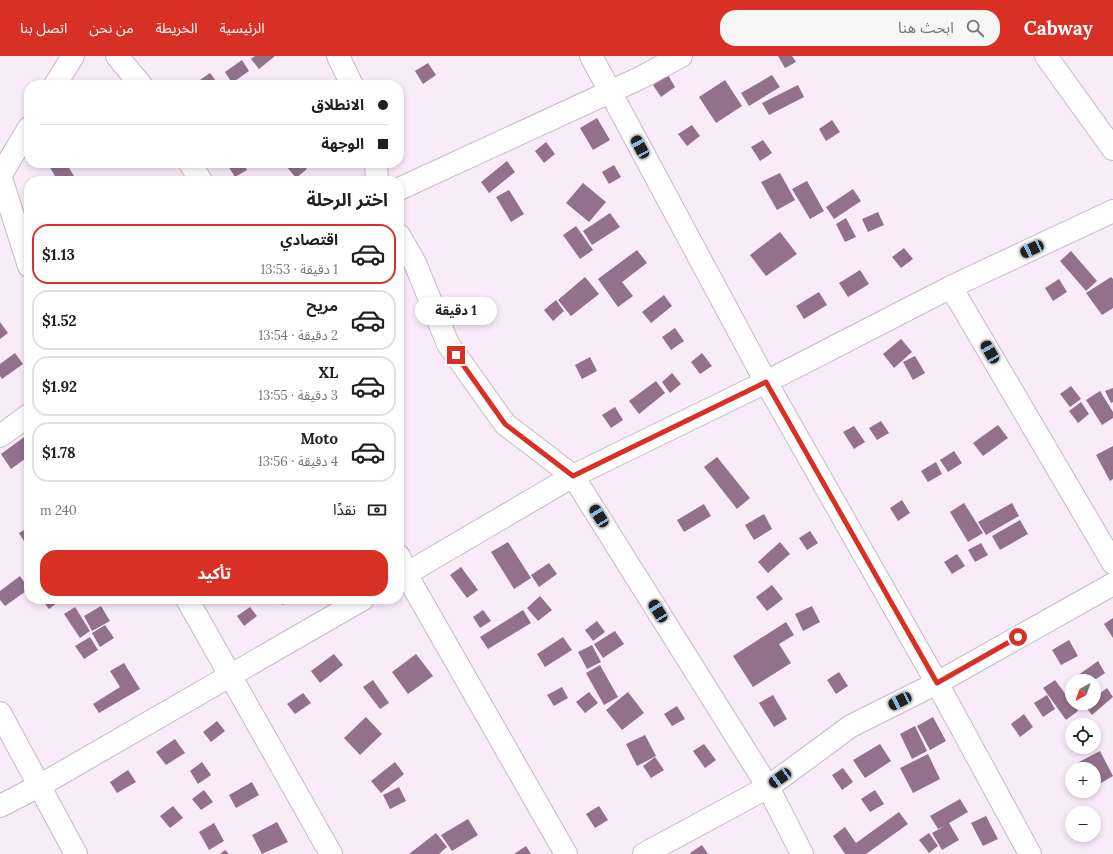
<!DOCTYPE html>
<html lang="ar">
<head>
<meta charset="utf-8">
<style>
  :root { --surface:#fff; --page:#f6f6f6; --text:#202124; --muted:#757577; --line:#e0e0e0; --accent:#d93025 }
  body { margin:0; font-family:Lora,"Noto Sans Arabic",serif; background:var(--page); color:var(--text); direction:rtl; height:100vh; display:flex; flex-direction:column; font-size:15px; white-space:nowrap }
  * { box-sizing:border-box; margin:0 }
  p { font-size:13px; color:var(--muted) }
  .icon { flex:none; width:22px; height:22px; fill:none; stroke:currentColor; stroke-width:2; stroke-linecap:round; stroke-linejoin:round }
  .map { position:relative; flex:1; overflow:hidden; direction:ltr }
  .side { position:absolute; left:24px; top:120px; width:380px; height:428px; display:flex; flex-direction:column; background:var(--surface); border-radius:16px; box-shadow:0 2px 6px #0003; direction:rtl }
  .side>* { flex:none }
  .banner { position:absolute; left:24px; top:24px; width:380px; height:88px; border-radius:16px; box-shadow:0 2px 6px #0003; direction:rtl; display:grid; align-content:center; height:88px; padding:0 16px; background:var(--surface) }
  .needle { width:26px; rotate:220deg }
  .fabs { position:absolute; left:1065px; top:618px; display:grid; gap:8px }
  .fabs a { display:grid; place-items:center; width:36px; height:36px; border-radius:50%; background:var(--surface); box-shadow:0 2px 6px #0003; font-size:20px }
  .end { position:absolute; width:18px; height:18px; margin:-9px; border:5px solid #d93025; background:#fff; box-shadow:0 0 0 2px #fff }
  .from { border-radius:50% }
  .bubble { position:absolute; height:28px; border-radius:14px; background:var(--surface); box-shadow:0 2px 6px #0003; font-size:13px; font-weight:700; line-height:28px; text-align:center; direction:rtl }
  .car { position:absolute; width:12px; height:24px; margin:-12px -6px; border-radius:5px; box-shadow:0 0 3px 1px #0007; background:linear-gradient(#222 24%,#8ab4d8 0 40%,#222 0 76%,#8ab4d8 0 86%,#222 0) }
  .banner b { display:flex; align-items:center; gap:14px; height:38px; font-size:15px }
  .banner b+b { border-top:1px solid var(--line) }
  .banner i { width:10px; height:10px; background:var(--text) }
  ul { padding:0; list-style:none }
  li { display:flex; align-items:center; gap:12px; height:60px; margin:0 8px 6px; padding:0 8px; border:2px solid var(--line); border-radius:16px }
  li div { flex:1 }
  li b { display:block; font-size:15px }
  li em { font-style:normal; font-weight:700 }
  li.on { border-color:var(--accent) }
  li>.icon { width:36px; height:36px; stroke-width:1.5 }
  h2 { padding:0 16px; font-size:18px; line-height:48px }
  .pay { display:flex; align-items:center; gap:10px; height:44px; padding:0 16px; font-size:15px }
  .pay p { margin-inline-start:auto }
  .button { display:flex; gap:8px; margin-top:auto; padding:8px 16px }
  .button a { flex:1; height:46px; border-radius:16px; background:var(--accent); color:#fff; font-size:16px; font-weight:700; line-height:46px; text-align:center }
  header { display:flex; align-items:center; gap:24px; box-sizing:border-box; height:56px; padding:0 20px; background:var(--accent); color:#fff }
  header strong { font-size:19px }
  nav { display:flex; gap:22px; margin-inline-start:auto; font-size:14px }
  .search { width:280px; height:36px; background:var(--page); display:flex; align-items:center; gap:10px; box-sizing:border-box; padding:0 14px; border-radius:16px; color:var(--muted); font-size:15px }
  .map>svg:first-child { display:block }
  .building { fill:#92718c }
  .lines { fill:none; stroke-linecap:round; stroke-linejoin:round }
  .minor-casing { stroke:#c7b9c6; stroke-width:24 }
  .minor { stroke:#fff; stroke-width:22 }
  .route { stroke:#d93025; stroke-width:5 }
</style>
</head>
<body>
<header>
<strong>Cabway</strong>
<div class="search"><svg class="icon" aria-label="search" viewBox="0 0 24 24"><circle cx="10" cy="10" r="6"/><path d="M15 15l6 6"/></svg>ابحث هنا</div>
<nav><a>الرئيسية</a><a>الخريطة</a><a>من نحن</a><a>اتصل بنا</a></nav>
</header>
<div class="map">
<svg width="1113" height="798" viewBox="0 0 1113 798">
  <rect width="100%" height="100%" fill="#faebf9"/>
  <!-- building -->
  <g class="building">
    <polygon points="255,0 275,0 259,13 251,3"/>
    <polygon points="778,0 792,0 796,6 785,12"/>
    <polygon points="242,4 249,15 232,27 225,16"/>
    <polygon points="428,7 436,19 423,28 415,15"/>
    <polygon points="210,17 219,29 203,29 200,24"/>
    <polygon points="668,19 675,31 661,41 653,29"/>
    <polygon points="772,19 780,31 749,50 741,37"/>
    <polygon points="725,24 742,50 716,67 699,41"/>
    <polygon points="798,29 804,41 769,59 762,47"/>
    <polygon points="597,62 610,84 593,94 580,72"/>
    <polygon points="832,64 840,76 826,85 819,73"/>
    <polygon points="692,69 700,80 687,90 678,78"/>
    <polygon points="763,84 772,97 760,105 751,91"/>
    <polygon points="546,86 555,98 544,107 535,95"/>
    <polygon points="507,105 515,116 489,137 481,126"/>
    <polygon points="54,107 66,107 77,125 58,125 49,110"/>
    <polygon points="231,107 243,107 247,114 235,121 228,110"/>
    <polygon points="292,107 302,107 307,113 296,122 287,111"/>
    <polygon points="614,109 621,121 609,128 602,116"/>
    <polygon points="780,117 795,144 777,154 761,126"/>
    <polygon points="807,125 824,155 810,163 792,133"/>
    <polygon points="583,127 606,146 589,166 566,147"/>
    <polygon points="853,133 861,145 834,163 826,151"/>
    <polygon points="509,134 524,158 511,166 496,141"/>
    <polygon points="878,156 884,169 868,176 862,163"/>
    <polygon points="610,157 620,171 592,189 583,175"/>
    <polygon points="846,162 856,181 845,186 836,168"/>
    <polygon points="576,170 593,194 580,203 563,179"/>
    <polygon points="780,176 797,198 766,220 750,199"/>
    <polygon points="904,192 913,203 901,212 892,201"/>
    <polygon points="637,194 647,207 622,226 633,240 618,251 598,223"/>
    <polygon points="1071,195 1097,225 1086,235 1060,205"/>
    <polygon points="860,214 869,228 848,241 839,227"/>
    <polygon points="585,221 599,238 571,260 558,244"/>
    <polygon points="1111,221 1113,223 1113,252 1102,259 1086,237"/>
    <polygon points="1059,223 1067,236 1053,245 1045,232"/>
    <polygon points="819,236 827,249 804,263 796,250"/>
    <polygon points="664,239 672,250 651,267 642,256"/>
    <polygon points="556,244 564,255 553,265 544,254"/>
    <polygon points="0,266 8,277 0,283"/>
    <polygon points="675,272 684,285 671,294 662,281"/>
    <polygon points="901,283 912,296 894,312 883,298"/>
    <polygon points="15,297 23,308 2,323 0,320 0,308"/>
    <polygon points="702,297 712,310 700,318 691,306"/>
    <polygon points="915,300 925,317 913,324 903,306"/>
    <polygon points="590,301 597,315 582,323 575,309"/>
    <polygon points="672,317 681,328 670,337 662,326"/>
    <polygon points="656,325 665,337 639,358 629,345"/>
    <polygon points="1071,330 1081,343 1070,351 1060,338"/>
    <polygon points="1113,332 1113,346 1111,347 1105,335"/>
    <polygon points="1100,335 1113,356 1113,362 1102,369 1086,344"/>
    <polygon points="1081,346 1089,358 1078,367 1069,355"/>
    <polygon points="615,351 623,364 611,372 602,359"/>
    <polygon points="881,365 889,377 877,384 869,372"/>
    <polygon points="998,369 1008,382 983,400 973,387"/>
    <polygon points="854,370 865,386 854,393 843,376"/>
    <polygon points="27,379 29,382 29,400 11,413 1,398"/>
    <polygon points="1113,390 1113,423 1110,425 1096,399"/>
    <polygon points="954,395 962,407 948,416 940,404"/>
    <polygon points="717,401 750,442 737,453 704,411"/>
    <polygon points="936,406 942,418 928,426 921,415"/>
    <polygon points="902,444 910,457 898,465 890,452"/>
    <polygon points="964,447 983,477 968,486 950,456"/>
    <polygon points="1012,447 1019,460 986,479 978,466"/>
    <polygon points="704,448 711,460 684,476 677,464"/>
    <polygon points="764,458 772,473 754,484 745,469"/>
    <polygon points="1020,464 1028,478 1000,494 992,480"/>
    <polygon points="29,471 29,493 19,477"/>
    <polygon points="810,475 818,487 807,494 799,482"/>
    <polygon points="508,486 531,522 514,533 491,496"/>
    <polygon points="780,486 790,498 768,517 758,506"/>
    <polygon points="981,487 988,499 975,506 968,494"/>
    <polygon points="957,498 965,510 952,518 944,506"/>
    <polygon points="549,507 557,518 539,531 531,519"/>
    <polygon points="461,511 478,534 467,542 450,519"/>
    <polygon points="20,520 29,533 5,550 0,544 0,535"/>
    <polygon points="772,529 783,543 767,555 756,541"/>
    <polygon points="540,540 552,554 538,565 527,552"/>
    <polygon points="41,543 62,543 49,553"/>
    <polygon points="279,543 292,543 283,549"/>
    <polygon points="101,550 110,565 92,575 84,560"/>
    <polygon points="812,550 820,566 803,575 795,558"/>
    <polygon points="75,551 90,575 80,582 64,558"/>
    <polygon points="250,551 257,560 244,570 237,560"/>
    <polygon points="483,554 491,565 480,572 473,561"/>
    <polygon points="523,554 531,567 488,593 480,581"/>
    <polygon points="1113,562 1113,582 1104,568"/>
    <polygon points="597,565 605,576 593,585 585,574"/>
    <polygon points="786,566 794,579 779,588 791,607 753,631 733,600"/>
    <polygon points="105,569 114,582 100,591 92,577"/>
    <polygon points="615,575 624,588 603,602 594,588"/>
    <polygon points="90,581 98,594 84,603 75,590"/>
    <polygon points="563,581 572,594 545,611 537,598"/>
    <polygon points="1069,584 1078,600 1061,609 1052,594"/>
    <polygon points="592,589 601,606 587,613 578,596"/>
    <polygon points="334,598 343,609 320,627 311,615"/>
    <polygon points="416,598 433,620 408,638 392,616"/>
    <polygon points="1098,605 1105,617 1093,625 1076,625 1074,622"/>
    <polygon points="124,607 140,633 99,657 93,648 120,631 110,615"/>
    <polygon points="600,609 618,641 604,649 586,617"/>
    <polygon points="839,616 848,630 836,638 827,624"/>
    <polygon points="373,624 389,647 380,653 363,631"/>
    <polygon points="1055,624 1078,655 1066,664 1043,632"/>
    <polygon points="562,631 568,642 554,650 547,639"/>
    <polygon points="1107,632 1113,641 1092,659 1085,650 1088,647 1094,647 1094,642"/>
    <polygon points="589,636 598,647 585,657 576,646"/>
    <polygon points="628,636 644,657 622,674 606,654"/>
    <polygon points="303,637 311,647 295,658 287,648"/>
    <polygon points="773,639 787,663 774,671 759,647"/>
    <polygon points="1047,639 1055,653 1043,661 1034,647"/>
    <polygon points="677,650 685,663 672,670 664,658"/>
    <polygon points="1024,658 1033,671 1020,681 1011,668"/>
    <polygon points="366,661 382,678 360,699 344,682"/>
    <polygon points="933,661 946,685 930,694 917,670"/>
    <polygon points="217,665 225,675 211,686 203,676"/>
    <polygon points="915,670 927,695 912,703 900,678"/>
    <polygon points="645,679 656,700 637,710 626,688"/>
    <polygon points="175,683 185,697 166,709 156,696"/>
    <polygon points="704,688 716,704 705,712 693,695"/>
    <polygon points="880,688 891,705 865,722 853,704"/>
    <polygon points="1100,695 1113,720 1094,731 1094,713 1080,713 1077,707"/>
    <polygon points="928,698 940,723 913,737 900,712"/>
    <polygon points="655,701 664,714 651,722 643,710"/>
    <polygon points="202,706 211,719 198,728 190,715"/>
    <polygon points="395,706 404,718 381,737 371,725"/>
    <polygon points="843,712 853,726 842,734 832,719"/>
    <polygon points="128,714 136,726 117,737 110,726"/>
    <polygon points="252,726 259,739 236,752 229,739"/>
    <polygon points="399,731 406,745 390,753 383,739"/>
    <polygon points="204,734 213,746 201,754 192,743"/>
    <polygon points="875,734 884,748 870,756 861,743"/>
    <polygon points="960,743 968,756 949,767 959,784 942,794 932,777 945,770 938,773 930,760"/>
    <polygon points="173,750 183,762 170,772 160,760"/>
    <polygon points="599,750 608,764 595,772 586,758"/>
    <polygon points="899,756 908,768 866,798 845,798 833,780 845,771 856,787"/>
    <polygon points="986,760 998,783 983,790 971,767"/>
    <polygon points="468,763 478,779 452,795 441,779"/>
    <polygon points="277,766 288,786 262,798 252,779"/>
    <polygon points="214,767 224,785 209,794 199,776"/>
    <polygon points="436,777 447,791 439,798 409,798"/>
    <polygon points="929,777 938,790 929,797 919,784"/>
    <polygon points="702,789 708,798 691,798 690,797"/>
    <polygon points="526,790 531,798 514,798"/>
    <polygon points="225,794 229,798 220,798"/>
  </g>
  <g class="lines">
    <defs>
      <g id="minor">
        <polyline points="117,0 141,29"/>
        <polyline points="338,0 352,29"/>
        <polyline points="591,0 766,326 937,627 1030,798"/>
        <polyline points="1046,0 1113,93"/>
        <polyline points="55,29 73,0"/>
        <polyline points="190,107 201,125"/>
        <polyline points="376,107 377,125"/>
        <polyline points="0,119 29,210"/>
        <polyline points="0,120 29,72"/>
        <polyline points="399,133 640,22 681,0"/>
        <polyline points="399,179 415,207 448,288 505,368 573,420 768,731 802,798"/>
        <polyline points="951,231 1113,507"/>
        <polyline points="0,380 29,359"/>
        <polyline points="399,500 406,518 566,798"/>
        <polyline points="399,522 573,420 766,326 951,231 1113,155"/>
        <polyline points="187,543 331,798"/>
        <polyline points="0,657 76,798"/>
        <polyline points="0,750 39,730 363,543"/>
        <polyline points="644,798 768,731 851,670 937,627 1113,528"/>
      </g>
    </defs>
    <!-- minor casing -->
    <use href="#minor" class="minor-casing"/>
    <!-- minor -->
    <use href="#minor" class="minor"/>
  </g>
  <g class="lines">
    <!-- route -->
    <polyline class="route" points="456,299 505,368 573,420 766,326 937,627 1018,581"/>
  </g>
</svg>
<div class="fabs">
<a><svg class="needle" viewBox="-14 -14 28 28"><path d="M0-13l5 13h-10z" fill="#e53935"/><path d="M0 13l5-13h-10z" fill="#757577"/></svg></a>
<a><svg class="icon" aria-label="locate" viewBox="0 0 24 24"><circle cx="12" cy="12" r="6"/><path d="M12 2v4M12 18v4M2 12h4M18 12h4"/></svg></a>
<a>+</a>
<a>−</a>
</div>
<i class="end from" style="left:1018px;top:581px"></i>
<i class="end" style="left:456px;top:299px"></i>
<div class="bubble" style="left:415px;top:241px;width:82px">1 دقيقة</div>
<i class="car" style="left:640px;top:91px;rotate:332deg"></i>
<i class="car" style="left:1032px;top:193px;rotate:245deg"></i>
<i class="car" style="left:990px;top:296px;rotate:330deg"></i>
<i class="car" style="left:599px;top:460px;rotate:328deg"></i>
<i class="car" style="left:658px;top:555px;rotate:328deg"></i>
<i class="car" style="left:900px;top:645px;rotate:243deg"></i>
<i class="car" style="left:780px;top:722px;rotate:234deg"></i>
<div class="banner">
<b><i class="from"></i>الانطلاق</b>
<b><i></i>الوجهة</b>
</div>
<section class="side">
<h2>اختر الرحلة</h2>
<ul>
<li class="on"><svg class="icon" aria-label="car" viewBox="0 0 24 24"><path d="M5 17H2v-5l4-1 3-4h7l3 4 3 1v5h-3M9 17h6M6 11h13"/><circle cx="7" cy="17" r="2"/><circle cx="17" cy="17" r="2"/></svg><div><b>اقتصادي</b><p>1 دقيقة · 13:53</p></div><em>$1.13</em></li>
<li><svg class="icon" aria-label="car" viewBox="0 0 24 24"><path d="M5 17H2v-5l4-1 3-4h7l3 4 3 1v5h-3M9 17h6M6 11h13"/><circle cx="7" cy="17" r="2"/><circle cx="17" cy="17" r="2"/></svg><div><b>مريح</b><p>2 دقيقة · 13:54</p></div><em>$1.52</em></li>
<li><svg class="icon" aria-label="car" viewBox="0 0 24 24"><path d="M5 17H2v-5l4-1 3-4h7l3 4 3 1v5h-3M9 17h6M6 11h13"/><circle cx="7" cy="17" r="2"/><circle cx="17" cy="17" r="2"/></svg><div><b>XL</b><p>3 دقيقة · 13:55</p></div><em>$1.92</em></li>
<li><svg class="icon" aria-label="car" viewBox="0 0 24 24"><path d="M5 17H2v-5l4-1 3-4h7l3 4 3 1v5h-3M9 17h6M6 11h13"/><circle cx="7" cy="17" r="2"/><circle cx="17" cy="17" r="2"/></svg><div><b>Moto</b><p>4 دقيقة · 13:56</p></div><em>$1.78</em></li>
</ul>
<div class="pay"><svg class="icon" aria-label="cash" viewBox="0 0 24 24"><path d="M3 7h18v10H3z"/><circle cx="12" cy="12" r="2"/></svg>نقدًا<p>240 m</p></div>
<div class="button"><a>تأكيد</a></div>
</section>
</div>
</body>
</html>
